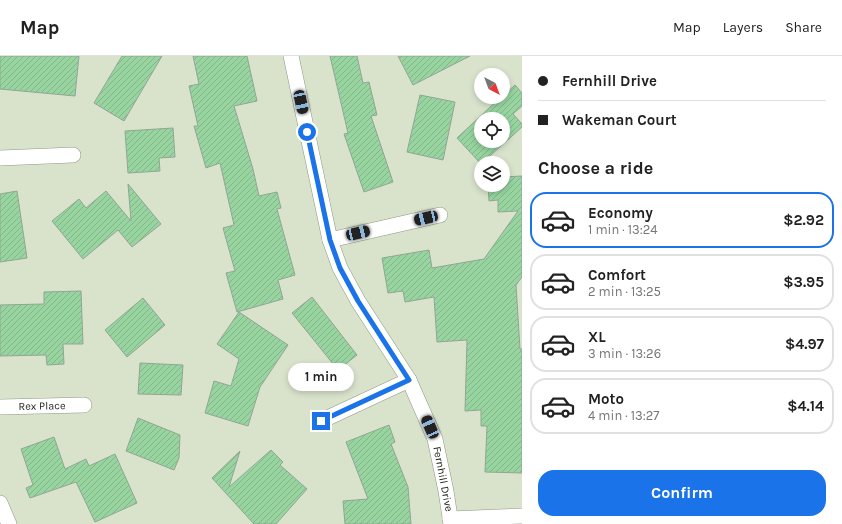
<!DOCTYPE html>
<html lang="en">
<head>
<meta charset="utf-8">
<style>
  :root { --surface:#fff; --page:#f6f6f6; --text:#222; --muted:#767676; --line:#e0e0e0; --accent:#1a73e8 }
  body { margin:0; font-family:Karla,sans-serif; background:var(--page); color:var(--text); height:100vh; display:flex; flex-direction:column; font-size:15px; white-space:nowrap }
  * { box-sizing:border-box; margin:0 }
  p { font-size:13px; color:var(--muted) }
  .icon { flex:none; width:22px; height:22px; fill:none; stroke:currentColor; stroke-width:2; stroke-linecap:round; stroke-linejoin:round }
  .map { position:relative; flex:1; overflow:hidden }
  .details { display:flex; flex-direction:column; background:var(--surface); width:320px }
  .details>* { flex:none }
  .guide { display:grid; align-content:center; height:88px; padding:0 16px; background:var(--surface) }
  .needle { width:26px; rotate:139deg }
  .fabs { position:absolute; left:474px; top:12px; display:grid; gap:8px }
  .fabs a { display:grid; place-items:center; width:36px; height:36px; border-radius:50%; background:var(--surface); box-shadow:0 2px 6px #0003; font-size:20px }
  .end { position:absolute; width:18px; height:18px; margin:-9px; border:5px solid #1a73e8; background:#fff; box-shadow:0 0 0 2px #fff }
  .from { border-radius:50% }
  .bubble { position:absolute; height:28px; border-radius:14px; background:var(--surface); box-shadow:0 2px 6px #0003; font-size:13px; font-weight:700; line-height:28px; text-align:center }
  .car { position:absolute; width:12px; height:24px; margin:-12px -6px; border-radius:5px; box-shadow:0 0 3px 1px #0007; background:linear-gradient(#222 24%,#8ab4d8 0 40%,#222 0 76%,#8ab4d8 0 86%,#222 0) }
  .guide b { display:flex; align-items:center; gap:14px; height:38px; font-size:15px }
  .guide b+b { border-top:1px solid var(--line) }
  .guide i { width:10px; height:10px; background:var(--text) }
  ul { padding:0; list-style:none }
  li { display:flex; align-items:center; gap:12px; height:56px; margin:0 8px 6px; padding:0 8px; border:2px solid var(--line); border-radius:16px }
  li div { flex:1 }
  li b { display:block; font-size:15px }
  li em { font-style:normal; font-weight:700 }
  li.selected { border-color:var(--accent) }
  li>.icon { width:36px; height:36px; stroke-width:1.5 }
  h2 { padding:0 16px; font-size:18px; line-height:48px }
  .primary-button { display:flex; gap:8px; margin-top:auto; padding:8px 16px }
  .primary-button a { flex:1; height:46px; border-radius:16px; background:var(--accent); color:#fff; font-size:16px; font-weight:700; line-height:46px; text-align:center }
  header { display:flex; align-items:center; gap:24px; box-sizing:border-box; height:56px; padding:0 20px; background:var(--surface); border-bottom:1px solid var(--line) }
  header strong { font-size:19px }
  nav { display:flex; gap:22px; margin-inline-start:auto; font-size:14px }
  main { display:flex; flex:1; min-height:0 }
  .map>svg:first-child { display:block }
  .building { fill:url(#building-hatch); stroke:#92a594; fill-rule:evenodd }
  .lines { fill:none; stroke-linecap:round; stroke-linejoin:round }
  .minor-casing { stroke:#8f9983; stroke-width:16 }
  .minor { stroke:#fff; stroke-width:15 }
  .route { stroke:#1a73e8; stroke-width:5 }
  .labels { text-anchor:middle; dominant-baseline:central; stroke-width:3.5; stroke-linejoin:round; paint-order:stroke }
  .street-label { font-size:11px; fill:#1c1f17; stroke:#fff }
</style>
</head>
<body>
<header>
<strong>Map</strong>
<nav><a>Map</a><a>Layers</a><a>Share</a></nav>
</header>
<main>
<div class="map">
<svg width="522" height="468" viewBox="0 0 522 468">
  <defs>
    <pattern id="building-hatch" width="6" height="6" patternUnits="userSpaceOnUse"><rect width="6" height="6" fill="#97d4a0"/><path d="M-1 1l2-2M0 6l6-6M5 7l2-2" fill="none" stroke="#82b689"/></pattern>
  </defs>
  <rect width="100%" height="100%" fill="#d9e3cc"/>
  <!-- building -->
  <g class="building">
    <polygon points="0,0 79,0 75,40 0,33"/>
    <polygon points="122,0 162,0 124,65 94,47"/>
    <polygon points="193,0 247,0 257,45 234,50 253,113 259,140 277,136 281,152 277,153 295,219 278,224 283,243 237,256 226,217 235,215 223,172 234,169 220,107 206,112 194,70 198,70 189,30 199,28"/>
    <polygon points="330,0 357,0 363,27 369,26 377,59 371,60 393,126 364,136 344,78 348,77"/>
    <polygon points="398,0 470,0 413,29"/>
    <path d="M515 29 522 37V50L513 58 522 68V71L481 108 457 82 501 41H503V40ZM481 63H503V85H481Z"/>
    <polygon points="420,39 455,46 443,104 407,96"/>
    <polygon points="173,72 175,101 159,102 160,115 128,117 125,75"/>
    <polygon points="522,120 522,221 516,229 520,293 522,293 522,417 485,416 487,370 481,370 481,354 465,355 467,284 437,286 434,241 405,246 403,235 388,237 382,202 429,194 432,212 484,203 518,155 498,156 498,144 489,145 488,129 503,129 503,121"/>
    <polygon points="128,128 161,168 132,191 118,174 83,203 52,165 79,143 86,152 106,135 131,165"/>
    <polygon points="17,135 27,202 0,206 0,138"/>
    <polygon points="81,235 83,288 63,288 64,308 47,309 46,299 0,300 0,249 44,248 44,236"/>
    <polygon points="312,241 357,299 338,314 292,257"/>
    <polygon points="143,242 165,269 127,301 105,274"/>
    <polygon points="239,256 288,289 260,331 248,370 205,357 214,325 231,330 239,303 217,288"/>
    <polygon points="140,307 183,309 181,339 138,338"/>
    <polygon points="138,362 180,379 179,402 174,414 126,395"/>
    <polygon points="389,369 395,386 391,388 408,431 411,468 345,468 343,445 368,443 346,386"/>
    <polygon points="54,381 65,413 86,403 89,410 115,398 137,447 95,466 76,426 30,442 26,432 33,429 21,393"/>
    <polygon points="271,394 283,406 280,409 307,433 276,468 254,468 212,422 240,395 229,431"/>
  </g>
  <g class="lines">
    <defs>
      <g id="minor">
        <polyline points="291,0 330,184 340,212 358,245 409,324 435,383 446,435 451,468"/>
        <polyline points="0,102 73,99"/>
        <polyline points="330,184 440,159"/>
        <polyline points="0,351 84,349"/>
        <polyline points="321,365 409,324"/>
        <polyline points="0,447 9,468"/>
        <polyline points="450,463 522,460"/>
      </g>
    </defs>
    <!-- minor casing -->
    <use href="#minor" class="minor-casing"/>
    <!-- minor -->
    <use href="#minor" class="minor"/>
  </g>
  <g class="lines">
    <!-- route -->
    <polyline class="route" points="307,76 330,184 340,212 358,245 409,324 321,365"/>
  </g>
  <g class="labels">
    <!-- street labels -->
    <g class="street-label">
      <text transform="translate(42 350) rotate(-1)">Rex Place</text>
      <text transform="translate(443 423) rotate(79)">Fernhill Drive</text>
    </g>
  </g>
</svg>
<div class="fabs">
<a><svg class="needle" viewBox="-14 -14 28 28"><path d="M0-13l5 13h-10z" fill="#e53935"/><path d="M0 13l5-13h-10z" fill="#767676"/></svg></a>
<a><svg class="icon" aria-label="locate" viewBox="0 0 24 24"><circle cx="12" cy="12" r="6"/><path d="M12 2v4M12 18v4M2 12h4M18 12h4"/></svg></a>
<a><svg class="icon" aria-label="layers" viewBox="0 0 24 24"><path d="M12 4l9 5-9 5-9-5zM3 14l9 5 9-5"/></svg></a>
</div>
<i class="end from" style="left:307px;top:76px"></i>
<i class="end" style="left:321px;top:365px"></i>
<div class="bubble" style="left:288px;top:307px;width:66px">1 min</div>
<i class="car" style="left:301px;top:46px;rotate:168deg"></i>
<i class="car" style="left:426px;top:162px;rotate:257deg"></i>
<i class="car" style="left:358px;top:177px;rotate:77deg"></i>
<i class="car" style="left:430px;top:371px;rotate:336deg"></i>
</div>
<section class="details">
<div class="guide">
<b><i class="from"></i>Fernhill Drive</b>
<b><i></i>Wakeman Court</b>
</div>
<h2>Choose a ride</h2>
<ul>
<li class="selected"><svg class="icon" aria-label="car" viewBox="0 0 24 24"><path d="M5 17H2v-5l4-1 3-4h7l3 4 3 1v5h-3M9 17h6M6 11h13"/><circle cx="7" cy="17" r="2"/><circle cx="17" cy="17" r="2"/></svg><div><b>Economy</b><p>1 min · 13:24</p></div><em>$2.92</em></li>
<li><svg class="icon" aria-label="car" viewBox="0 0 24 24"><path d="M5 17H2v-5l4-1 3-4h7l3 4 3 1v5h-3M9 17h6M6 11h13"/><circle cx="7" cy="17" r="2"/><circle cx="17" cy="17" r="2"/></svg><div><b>Comfort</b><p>2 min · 13:25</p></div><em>$3.95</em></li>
<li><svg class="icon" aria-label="car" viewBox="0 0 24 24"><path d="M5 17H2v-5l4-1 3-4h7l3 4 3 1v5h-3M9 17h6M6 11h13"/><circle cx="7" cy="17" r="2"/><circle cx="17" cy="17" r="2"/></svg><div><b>XL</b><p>3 min · 13:26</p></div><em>$4.97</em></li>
<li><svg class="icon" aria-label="car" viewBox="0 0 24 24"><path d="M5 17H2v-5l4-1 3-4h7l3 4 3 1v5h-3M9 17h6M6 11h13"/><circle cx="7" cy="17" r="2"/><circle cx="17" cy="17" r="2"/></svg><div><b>Moto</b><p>4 min · 13:27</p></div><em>$4.14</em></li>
</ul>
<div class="primary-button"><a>Confirm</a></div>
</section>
</main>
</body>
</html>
